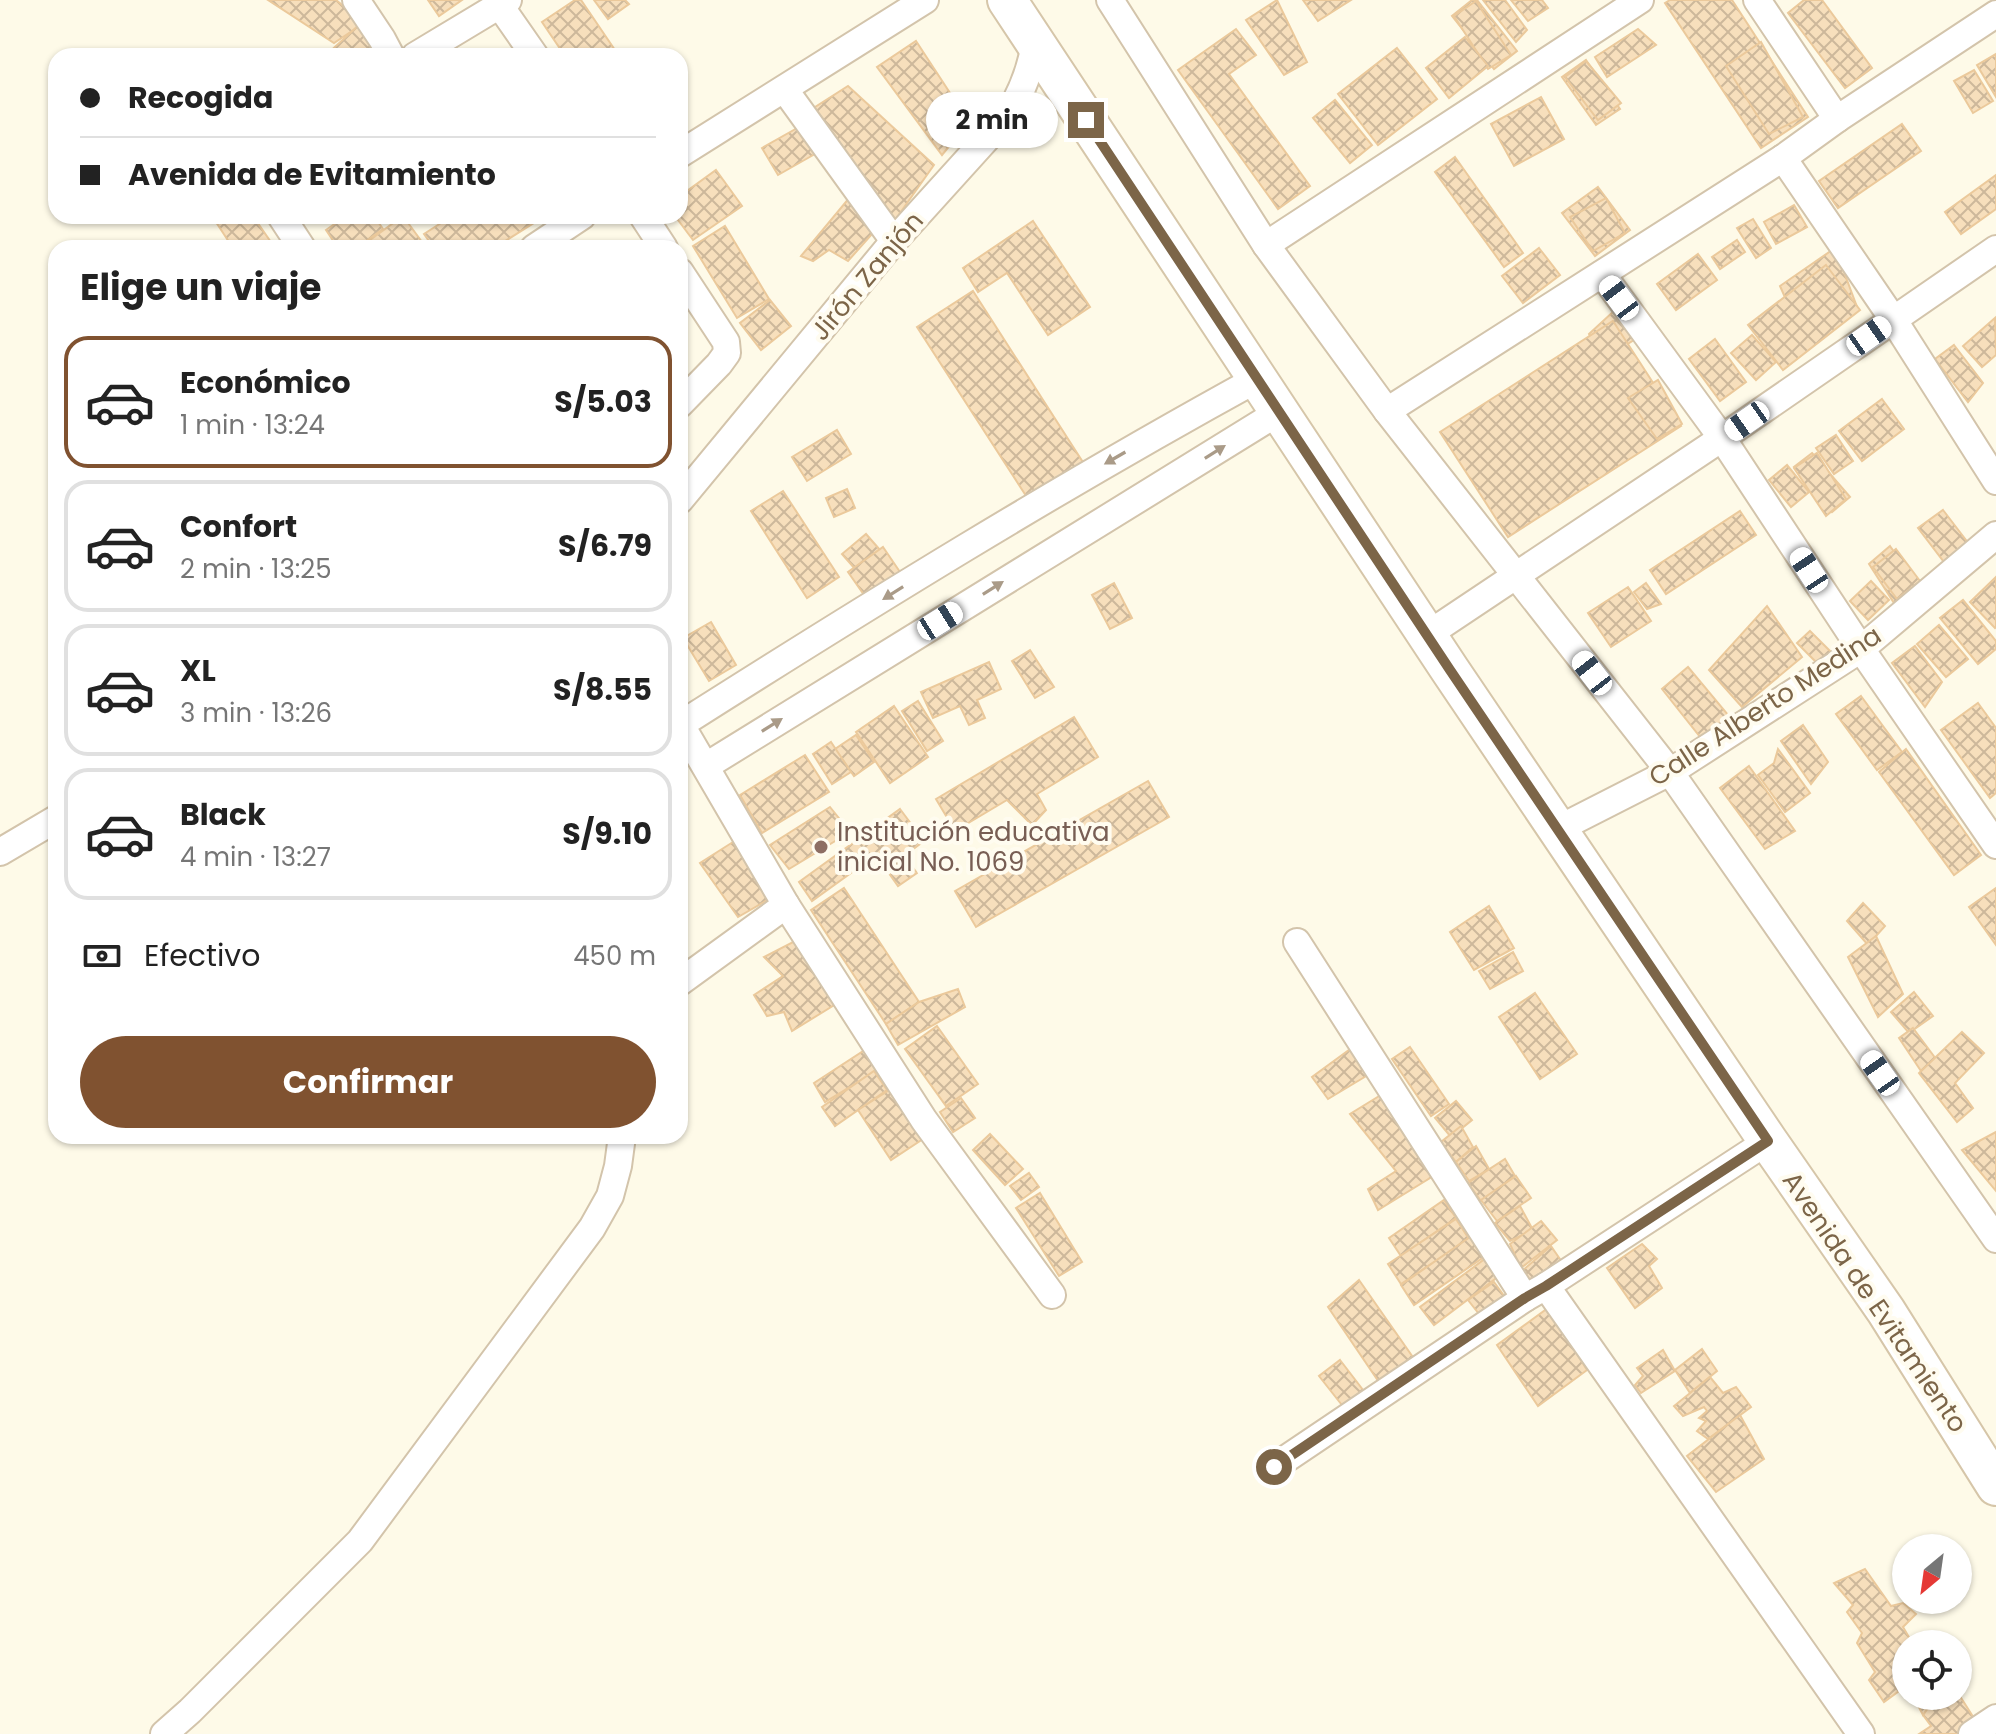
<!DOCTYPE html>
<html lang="es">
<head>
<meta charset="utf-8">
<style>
  :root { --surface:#fff; --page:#f2f2f2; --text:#222; --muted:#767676; --line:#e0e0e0; --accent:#805230 }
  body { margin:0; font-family:Poppins,sans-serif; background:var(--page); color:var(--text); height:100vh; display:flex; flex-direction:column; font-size:30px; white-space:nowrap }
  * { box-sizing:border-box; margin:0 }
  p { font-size:26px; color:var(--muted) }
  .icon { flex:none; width:44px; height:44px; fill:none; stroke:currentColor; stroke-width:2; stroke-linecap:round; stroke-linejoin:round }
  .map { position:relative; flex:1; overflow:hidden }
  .side { position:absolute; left:48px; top:240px; width:640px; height:904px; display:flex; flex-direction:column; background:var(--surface); border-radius:24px; box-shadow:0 2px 6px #0004 }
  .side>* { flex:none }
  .hud { position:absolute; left:48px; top:48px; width:640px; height:176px; border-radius:24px; box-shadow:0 2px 6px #0004; display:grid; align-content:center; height:176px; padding:0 32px; background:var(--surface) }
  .needle { width:52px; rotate:209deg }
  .controls { position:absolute; left:1892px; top:1534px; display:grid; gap:16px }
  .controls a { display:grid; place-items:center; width:80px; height:80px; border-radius:50%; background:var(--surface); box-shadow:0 2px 6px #0004; font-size:40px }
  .end { position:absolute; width:36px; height:36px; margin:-18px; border:10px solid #7c6548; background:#fff; box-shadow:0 0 0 4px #fff }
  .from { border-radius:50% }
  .bubble { position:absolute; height:56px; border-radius:28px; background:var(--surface); box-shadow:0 2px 6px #0004; font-size:26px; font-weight:700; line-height:56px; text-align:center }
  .car { position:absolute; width:24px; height:48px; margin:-24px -12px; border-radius:10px; box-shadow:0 0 6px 2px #0007; background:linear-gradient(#fff 24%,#345 0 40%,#fff 0 76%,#345 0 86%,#fff 0) }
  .hud b { display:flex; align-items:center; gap:28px; height:76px; font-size:30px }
  .hud b+b { border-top:2px solid var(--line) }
  .hud i { width:20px; height:20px; background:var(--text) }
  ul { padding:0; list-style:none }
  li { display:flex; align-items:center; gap:24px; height:132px; margin:0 16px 12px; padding:0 16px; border:4px solid var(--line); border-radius:24px }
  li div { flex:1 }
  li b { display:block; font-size:30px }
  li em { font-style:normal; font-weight:700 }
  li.active { border-color:var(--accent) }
  li>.icon { width:72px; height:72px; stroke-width:1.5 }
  h2 { padding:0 32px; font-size:36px; line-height:96px }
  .pay { display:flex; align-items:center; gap:20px; height:88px; padding:0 32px; font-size:30px }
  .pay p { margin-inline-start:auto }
  .action { display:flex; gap:16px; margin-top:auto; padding:16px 32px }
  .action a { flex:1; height:92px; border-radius:48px; background:var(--accent); color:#fff; font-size:32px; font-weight:700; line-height:92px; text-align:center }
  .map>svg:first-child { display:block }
  .building { fill:url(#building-cross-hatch); stroke:#ebc99b; stroke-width:2 }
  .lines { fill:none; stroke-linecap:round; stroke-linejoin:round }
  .street-casing { stroke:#d3c4ab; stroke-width:30 }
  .secondary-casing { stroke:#d6c6a9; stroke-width:42 }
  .street { stroke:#fff; stroke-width:26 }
  .secondary { stroke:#fff; stroke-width:38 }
  .oneway { fill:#aa9b88 }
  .route { stroke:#7c6548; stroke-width:10 }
  .education-dot { fill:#8d6e63; stroke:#fffcf0; stroke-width:3 }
  .labels { text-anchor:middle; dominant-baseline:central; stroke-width:8; stroke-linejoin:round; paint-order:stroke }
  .street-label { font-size:26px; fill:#7c6548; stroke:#fffcf0 }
  .education-label { font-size:26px; fill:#785e54; stroke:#fffcf0; text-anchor:start }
</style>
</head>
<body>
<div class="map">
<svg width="1996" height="1734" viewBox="0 0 1996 1734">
  <defs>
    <pattern id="building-cross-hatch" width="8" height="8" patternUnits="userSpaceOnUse" patternTransform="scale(2)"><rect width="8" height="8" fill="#f7dfbc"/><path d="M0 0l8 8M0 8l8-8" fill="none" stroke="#cdb89b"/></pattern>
  </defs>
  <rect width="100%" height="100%" fill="#fefae8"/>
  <!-- building -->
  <g class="building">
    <polygon points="268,0 336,0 364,23 334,43"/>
    <polygon points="428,0 462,0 439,16"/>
    <polygon points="575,0 581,0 619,56 565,56 542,22"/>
    <polygon points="594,0 625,0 629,4 608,19"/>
    <polygon points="1277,0 1307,62 1284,75 1246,20"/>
    <polygon points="1303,0 1351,0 1318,21"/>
    <polygon points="1472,0 1477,0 1517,51 1494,69 1452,16"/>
    <polygon points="1483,0 1505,0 1527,30 1516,42"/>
    <polygon points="1511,0 1542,0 1548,8 1528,21"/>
    <polygon points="1670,0 1732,0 1808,117 1761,148 1665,3"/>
    <polygon points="1804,0 1822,0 1872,68 1845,88 1788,13"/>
    <polygon points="1476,1 1511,55 1488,69 1454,16"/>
    <polygon points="359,25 382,56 325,56"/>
    <polygon points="1236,29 1256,55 1229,74 1310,186 1278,209 1178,70"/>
    <polygon points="1638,29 1656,45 1607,77 1595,57"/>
    <polygon points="1465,37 1488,66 1449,98 1426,68"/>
    <polygon points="916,41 969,122 942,155 877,67"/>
    <polygon points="1761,42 1803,117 1769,134 1726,66"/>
    <polygon points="1397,48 1437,99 1378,145 1338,94"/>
    <polygon points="1996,54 1996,97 1977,65"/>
    <polygon points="1586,60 1620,109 1596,125 1562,77"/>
    <polygon points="1586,61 1621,103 1598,120 1565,77"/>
    <polygon points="1974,70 1993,101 1973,113 1954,81"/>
    <polygon points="848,86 934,165 895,220 812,109"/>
    <polygon points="1541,97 1564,139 1514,166 1491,124"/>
    <polygon points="1335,100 1372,145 1350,163 1313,118"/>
    <polygon points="1902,124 1921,151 1838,208 1819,181"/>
    <polygon points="799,127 815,154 778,175 762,148"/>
    <polygon points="1455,157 1523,253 1504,267 1435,172"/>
    <polygon points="716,170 742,206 693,240 675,216 680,216 680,196"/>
    <polygon points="1996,175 1996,209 1961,234 1945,212"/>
    <polygon points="1598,187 1630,230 1595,256 1562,213"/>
    <polygon points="850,197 873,233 848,261 829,250 813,261 801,256"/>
    <polygon points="1606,198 1625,233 1593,251 1570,217"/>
    <polygon points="1794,205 1807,227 1776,244 1764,222"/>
    <polygon points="212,216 253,216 275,248 233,248"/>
    <polygon points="346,216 374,216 383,229 356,248 338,248 326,230"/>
    <polygon points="403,216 422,242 414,248 359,248"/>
    <polygon points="452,216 545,216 494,248 434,248 424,234"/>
    <polygon points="1753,219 1771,248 1756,258 1737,228"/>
    <polygon points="1033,221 1090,307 1048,335 1007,273 978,292 963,268"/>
    <polygon points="725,226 769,299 737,318 693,246"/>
    <polygon points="1737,240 1745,252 1720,269 1712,257"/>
    <polygon points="1539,248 1560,275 1523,303 1502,276"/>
    <polygon points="1835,248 1857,307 1806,345 1780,286"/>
    <polygon points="1698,254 1717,280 1676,310 1657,284"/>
    <polygon points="1826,265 1860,310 1783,370 1748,325"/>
    <polygon points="973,291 1086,467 1030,502 917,327"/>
    <polygon points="770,300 791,326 761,350 740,323"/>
    <polygon points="1615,310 1634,340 1602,360 1589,334"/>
    <polygon points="1995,318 1996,355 1982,367 1963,346"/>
    <polygon points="1613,321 1681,426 1508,537 1440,432"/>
    <polygon points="1752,335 1776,362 1756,380 1731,353"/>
    <polygon points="1715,339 1746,382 1720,401 1689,359"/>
    <polygon points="1954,345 1983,383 1968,402 1935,359"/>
    <polygon points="1658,380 1682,424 1657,439 1628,398"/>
    <polygon points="1882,399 1904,429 1862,461 1839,431"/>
    <polygon points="837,430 851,454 807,481 792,457"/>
    <polygon points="1836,435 1853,461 1834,474 1816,448"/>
    <polygon points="1812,453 1850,497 1832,512 1794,467"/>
    <polygon points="1817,453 1846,499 1826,516 1794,468"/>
    <polygon points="1787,465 1809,492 1791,507 1769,480"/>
    <polygon points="847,489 855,508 834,517 826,498"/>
    <polygon points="783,491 839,577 807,598 751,511"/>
    <polygon points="1943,510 1969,544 1944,562 1918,528"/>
    <polygon points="1740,511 1756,535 1666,594 1650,570"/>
    <polygon points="866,534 880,550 856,570 842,554"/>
    <polygon points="1890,546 1918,586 1894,603 1869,564"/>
    <polygon points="883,547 902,575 867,599 848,572"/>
    <polygon points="1896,549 1920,581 1897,599 1873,567"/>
    <polygon points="1996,577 1996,627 1995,628 1970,602"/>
    <polygon points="1871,581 1889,600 1868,620 1850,601"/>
    <polygon points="1114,583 1132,618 1110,629 1092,595"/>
    <polygon points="1646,583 1661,604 1647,609 1634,592"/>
    <polygon points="1628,587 1651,621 1611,647 1588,613"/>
    <polygon points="1963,600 1996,641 1996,649 1978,664 1940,618"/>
    <polygon points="1767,606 1802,657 1742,707 1709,670"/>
    <polygon points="711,622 736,665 709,681 683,638"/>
    <polygon points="1939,625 1968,659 1946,677 1917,644"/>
    <polygon points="1810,631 1831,652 1822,668 1797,643"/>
    <polygon points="1915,646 1942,682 1925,707 1892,663"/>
    <polygon points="1030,650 1054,687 1035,698 1012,661"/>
    <polygon points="989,662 1001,689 977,700 985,718 969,725 960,706 933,718 921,692"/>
    <polygon points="1688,667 1729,716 1701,738 1662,689"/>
    <polygon points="1861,696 1902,752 1877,770 1836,714"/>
    <polygon points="918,701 943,741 927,751 902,711"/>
    <polygon points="1978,703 1996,728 1996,793 1990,798 1941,730"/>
    <polygon points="894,706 928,757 890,783 856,732"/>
    <polygon points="1074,717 1098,757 1037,794 1046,810 1032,825 1007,800 955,831 936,799"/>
    <polygon points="1803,725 1828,762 1811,784 1781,741"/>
    <polygon points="856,735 874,762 854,776 835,749"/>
    <polygon points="831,742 851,772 832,784 813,754"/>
    <polygon points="1778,749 1810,793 1785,812 1758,775 1774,763"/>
    <polygon points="1906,749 1981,855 1954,875 1879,772"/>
    <polygon points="805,755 829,792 762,833 740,795"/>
    <polygon points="1749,766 1795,831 1765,849 1720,788"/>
    <polygon points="1148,781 1169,817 976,927 955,891"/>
    <polygon points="830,807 850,832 789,869 770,845"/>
    <polygon points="900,809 924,841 904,856 917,873 898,886 876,855 812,901 799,882"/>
    <polygon points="733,842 771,898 738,917 700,863"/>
    <polygon points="844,888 919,1002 886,1024 811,910"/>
    <polygon points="1996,888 1996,945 1969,907"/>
    <polygon points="1863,903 1885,926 1868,945 1847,921"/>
    <polygon points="1489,906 1514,948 1474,970 1450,932"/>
    <polygon points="1876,936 1903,994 1878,1017 1848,957"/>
    <polygon points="795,941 836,1004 792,1031 784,1012 767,1016 754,995 783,976 764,957"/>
    <polygon points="1513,952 1523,971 1490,989 1479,971"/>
    <polygon points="958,989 965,1007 898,1045 886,1024 919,1002"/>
    <polygon points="1914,992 1933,1016 1909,1033 1891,1012"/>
    <polygon points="1535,993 1577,1054 1540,1079 1499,1017"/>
    <polygon points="937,1026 978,1084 946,1106 905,1049"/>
    <polygon points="1913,1028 1936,1059 1921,1071 1899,1038"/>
    <polygon points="1962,1032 1984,1053 1955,1083 1973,1108 1957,1122 1919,1073"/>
    <polygon points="1353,1047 1368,1075 1328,1099 1312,1077"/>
    <polygon points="1410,1047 1449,1104 1431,1116 1392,1059"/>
    <polygon points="868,1048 881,1068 825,1102 814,1083"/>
    <polygon points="874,1071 887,1090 835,1126 822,1107"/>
    <polygon points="891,1089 923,1139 891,1160 858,1110"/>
    <polygon points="1384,1093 1435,1175 1378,1210 1368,1189 1396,1171 1350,1114"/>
    <polygon points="961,1098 975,1118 953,1132 940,1112"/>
    <polygon points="1456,1101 1472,1120 1451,1137 1435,1118"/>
    <polygon points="1461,1126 1473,1147 1456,1162 1441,1142"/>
    <polygon points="1996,1132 1996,1191 1962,1150"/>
    <polygon points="990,1134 1023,1169 1005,1185 973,1150"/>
    <polygon points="1476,1146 1489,1169 1469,1181 1456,1162"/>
    <polygon points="1505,1159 1515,1176 1481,1201 1468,1183"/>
    <polygon points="1029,1173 1039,1187 1021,1200 1010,1186"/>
    <polygon points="1516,1176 1531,1198 1497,1221 1481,1200"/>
    <polygon points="1040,1193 1082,1262 1059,1276 1016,1208"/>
    <polygon points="1444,1200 1456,1218 1401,1256 1389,1238"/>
    <polygon points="1520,1206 1533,1230 1510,1241 1495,1223"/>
    <polygon points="1456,1219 1469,1239 1401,1284 1388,1264"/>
    <polygon points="1541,1221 1557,1240 1521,1268 1510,1244"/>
    <polygon points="1470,1237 1484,1257 1414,1305 1401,1285"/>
    <polygon points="1642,1244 1657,1259 1649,1266 1662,1288 1635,1308 1607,1268"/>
    <polygon points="1551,1246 1566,1268 1535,1287 1522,1271"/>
    <polygon points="1486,1258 1499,1276 1434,1325 1420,1307"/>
    <polygon points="1359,1280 1417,1363 1383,1388 1328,1307"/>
    <polygon points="1494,1282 1510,1304 1483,1319 1468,1300"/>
    <polygon points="1548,1308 1587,1370 1538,1406 1497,1345"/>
    <polygon points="1702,1349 1717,1371 1690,1393 1675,1370"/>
    <polygon points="1663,1350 1675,1371 1641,1393 1635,1385 1643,1376 1637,1368"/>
    <polygon points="1340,1360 1370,1399 1349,1414 1319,1376"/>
    <polygon points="1710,1377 1723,1393 1736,1387 1751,1407 1708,1439 1697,1431 1706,1421 1699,1418 1707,1411 1704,1407 1683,1416 1674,1406"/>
    <polygon points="1740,1415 1764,1459 1716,1492 1687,1456"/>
    <polygon points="1865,1569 1891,1606 1903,1603 1916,1614 1903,1627 1913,1644 1906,1644 1906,1686 1884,1702 1869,1680 1875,1672 1857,1643 1862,1633 1847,1612 1853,1605 1834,1583"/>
    <polygon points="1958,1693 1977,1723 1961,1734 1919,1734 1931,1726 1923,1715 1936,1696 1958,1696"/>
    <polygon points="1913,1696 1936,1696 1923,1715"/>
  </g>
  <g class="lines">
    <defs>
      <g id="street">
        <polyline points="356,0 382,39 391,56"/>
        <polyline points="496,0 535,56"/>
        <polyline points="1110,0 1266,245 1387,411 1670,772 1996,1239"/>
        <polyline points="1757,0 1837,119"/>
        <polyline points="415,56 508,0"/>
        <polyline points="785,90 894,241"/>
        <polyline points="680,154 925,0"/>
        <polyline points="1783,158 1893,319 1996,481"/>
        <polyline points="281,216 302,248"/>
        <polyline points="643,216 664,248"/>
        <polyline points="1266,245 1640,0"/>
        <polyline points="534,248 582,216"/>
        <polyline points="680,272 726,342 727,353 719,364 680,404"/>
        <polyline points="1602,274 1722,438 1861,649 1996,845"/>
        <polyline points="1387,411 1783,158 1837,119 1996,14"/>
        <path d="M680 500 894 241 1008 115C1022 92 1031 69 1035 43"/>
        <polyline points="1427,635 1722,438 1996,249"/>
        <path d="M680 725C869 605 1060 487 1257 379"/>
        <polyline points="681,725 786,905 924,1120 1052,1295"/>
        <polyline points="706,766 1279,412"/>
        <polyline points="1558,829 1670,772 1861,649 1996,535"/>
        <polyline points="0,852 56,819"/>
        <polyline points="1297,942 1525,1298"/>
        <polyline points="680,982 786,905"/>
        <polyline points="1546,1286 1861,1734"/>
        <polyline points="1274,1467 1525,1298 1546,1286 1768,1141"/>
        <polyline points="164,1734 190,1711 360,1541 592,1228 610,1196 618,1166 622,1136"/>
        <polyline points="1972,1734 1996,1718"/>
      </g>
      <polyline id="secondary" points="1007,0 1450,670 1768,1141 1886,1311 1996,1486"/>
    </defs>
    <!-- street casing -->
    <use href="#street" class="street-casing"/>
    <!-- secondary casing -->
    <use href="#secondary" class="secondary-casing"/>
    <!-- street -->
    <use href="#street" class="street"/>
    <!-- secondary -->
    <use href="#secondary" class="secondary"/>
  </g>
  <!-- one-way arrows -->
  <defs><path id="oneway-solid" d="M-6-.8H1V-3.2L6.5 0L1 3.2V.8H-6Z" transform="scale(2)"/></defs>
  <g class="oneway">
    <use href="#oneway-solid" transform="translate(1215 452) rotate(-32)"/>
    <use href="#oneway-solid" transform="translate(1115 458) rotate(150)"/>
    <use href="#oneway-solid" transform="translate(993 588) rotate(-32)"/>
    <use href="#oneway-solid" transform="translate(893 593) rotate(148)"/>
    <use href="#oneway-solid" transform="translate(772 725) rotate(-32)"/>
  </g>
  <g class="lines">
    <!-- route -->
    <polyline class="route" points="1086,120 1450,670 1768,1141 1546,1286 1525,1298 1274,1467"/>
  </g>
  <!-- markers -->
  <circle class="education-dot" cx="821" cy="847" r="8"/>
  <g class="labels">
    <!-- street labels -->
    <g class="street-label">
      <text transform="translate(867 276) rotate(-50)">Jirón Zanjón</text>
      <text transform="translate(1765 706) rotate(-33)">Calle Alberto Medina</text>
      <text transform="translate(1875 1302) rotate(56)">Avenida de Evitamiento</text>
    </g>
    <!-- education labels -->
    <g class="education-label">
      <text x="837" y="832">Institución educativa<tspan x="837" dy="30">inicial No. 1069</tspan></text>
    </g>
  </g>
</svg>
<div class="controls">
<a><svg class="needle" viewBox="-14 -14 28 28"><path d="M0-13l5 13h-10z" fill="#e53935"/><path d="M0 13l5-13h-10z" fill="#767676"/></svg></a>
<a><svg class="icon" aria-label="locate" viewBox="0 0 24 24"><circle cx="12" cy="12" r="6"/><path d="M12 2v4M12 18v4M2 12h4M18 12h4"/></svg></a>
</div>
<i class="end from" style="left:1274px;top:1467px"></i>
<i class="end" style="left:1086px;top:120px"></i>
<div class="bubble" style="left:926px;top:92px;width:132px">2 min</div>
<i class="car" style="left:1619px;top:298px;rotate:323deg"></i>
<i class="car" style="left:1869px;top:336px;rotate:55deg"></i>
<i class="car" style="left:1747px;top:421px;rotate:235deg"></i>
<i class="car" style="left:1809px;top:570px;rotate:327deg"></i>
<i class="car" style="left:940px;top:621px;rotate:58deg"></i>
<i class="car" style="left:1592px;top:673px;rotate:322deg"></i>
<i class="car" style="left:1880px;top:1073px;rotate:325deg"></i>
<div class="hud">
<b><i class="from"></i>Recogida</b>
<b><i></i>Avenida de Evitamiento</b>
</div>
<section class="side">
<h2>Elige un viaje</h2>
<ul>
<li class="active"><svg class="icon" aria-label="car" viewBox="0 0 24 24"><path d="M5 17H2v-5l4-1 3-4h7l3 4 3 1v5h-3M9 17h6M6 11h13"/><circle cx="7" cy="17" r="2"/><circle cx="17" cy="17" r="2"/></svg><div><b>Económico</b><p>1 min · 13:24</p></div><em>S/5.03</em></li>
<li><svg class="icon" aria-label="car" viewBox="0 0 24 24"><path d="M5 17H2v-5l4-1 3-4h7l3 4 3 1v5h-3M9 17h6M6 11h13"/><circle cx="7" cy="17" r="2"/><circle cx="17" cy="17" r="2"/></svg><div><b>Confort</b><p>2 min · 13:25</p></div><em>S/6.79</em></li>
<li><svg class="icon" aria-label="car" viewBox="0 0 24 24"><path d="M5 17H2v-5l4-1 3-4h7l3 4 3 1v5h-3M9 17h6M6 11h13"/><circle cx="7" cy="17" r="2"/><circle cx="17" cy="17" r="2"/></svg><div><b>XL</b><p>3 min · 13:26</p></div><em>S/8.55</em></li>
<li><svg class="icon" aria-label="car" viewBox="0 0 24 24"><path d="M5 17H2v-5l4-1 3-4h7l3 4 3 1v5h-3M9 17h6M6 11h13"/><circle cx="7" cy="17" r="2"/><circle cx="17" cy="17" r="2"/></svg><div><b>Black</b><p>4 min · 13:27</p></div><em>S/9.10</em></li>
</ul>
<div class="pay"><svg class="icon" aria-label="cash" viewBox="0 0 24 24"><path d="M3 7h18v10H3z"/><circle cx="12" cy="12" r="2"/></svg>Efectivo<p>450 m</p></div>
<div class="action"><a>Confirmar</a></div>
</section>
</div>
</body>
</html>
